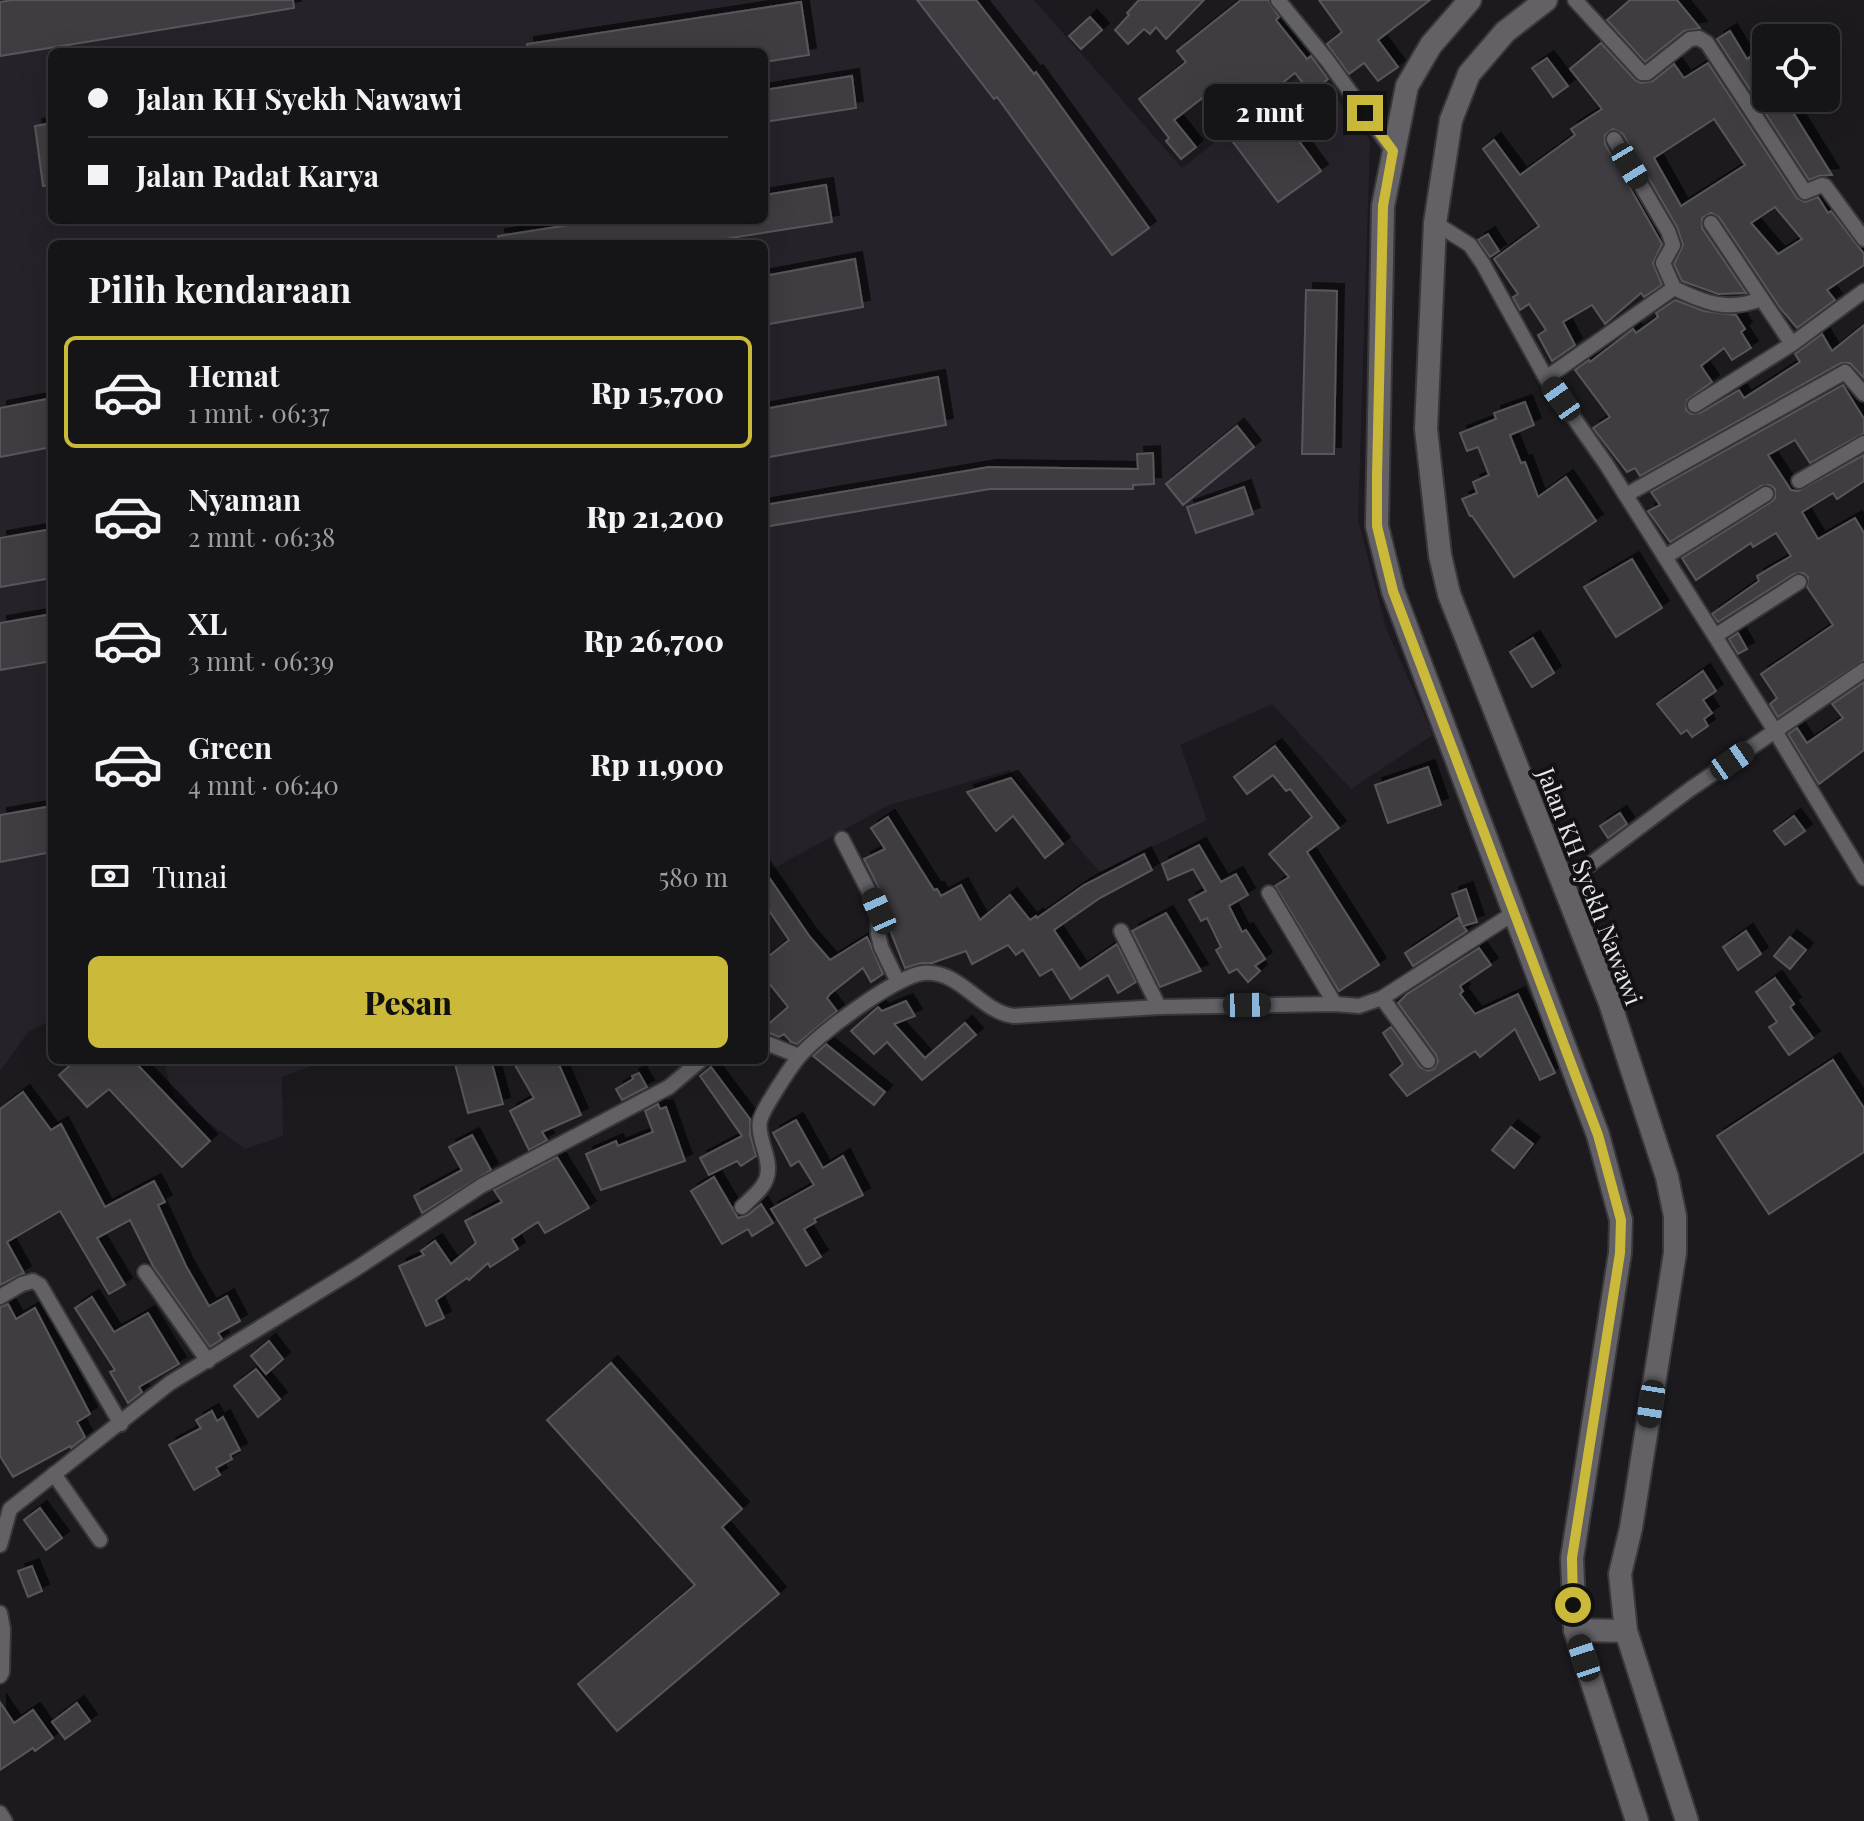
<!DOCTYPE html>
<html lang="id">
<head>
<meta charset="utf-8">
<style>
  :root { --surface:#151416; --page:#1e1d1f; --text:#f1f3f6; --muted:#9d9ea1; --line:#343335; --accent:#cbba39 }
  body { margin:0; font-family:"Playfair Display",serif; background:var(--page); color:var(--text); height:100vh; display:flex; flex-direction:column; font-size:30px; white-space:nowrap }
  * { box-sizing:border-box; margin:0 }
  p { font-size:26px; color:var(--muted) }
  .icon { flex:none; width:44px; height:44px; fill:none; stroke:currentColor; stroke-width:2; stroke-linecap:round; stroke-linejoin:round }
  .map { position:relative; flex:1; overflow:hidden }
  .details { position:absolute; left:48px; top:240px; width:720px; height:824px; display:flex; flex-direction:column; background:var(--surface); border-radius:12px; box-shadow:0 8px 32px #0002,0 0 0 2px var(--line) }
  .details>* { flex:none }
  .banner { position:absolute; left:48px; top:48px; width:720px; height:176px; border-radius:12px; box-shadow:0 8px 32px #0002,0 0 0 2px var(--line); display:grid; align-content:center; height:176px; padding:0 40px; background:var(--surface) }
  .controls { position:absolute; left:1752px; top:24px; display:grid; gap:16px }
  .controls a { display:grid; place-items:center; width:88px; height:88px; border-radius:12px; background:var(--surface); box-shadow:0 8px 32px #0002,0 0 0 2px var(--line); font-size:40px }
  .end { position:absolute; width:36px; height:36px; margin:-18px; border:10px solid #cbba39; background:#111; box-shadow:0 0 0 4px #111 }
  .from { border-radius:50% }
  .bubble { position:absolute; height:56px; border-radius:12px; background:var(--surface); box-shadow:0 8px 32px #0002,0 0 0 2px var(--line); font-size:26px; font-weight:800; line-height:56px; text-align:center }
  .car { position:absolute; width:24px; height:48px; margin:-24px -12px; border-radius:10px; box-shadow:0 0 6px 2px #0007; background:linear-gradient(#222 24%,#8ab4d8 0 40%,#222 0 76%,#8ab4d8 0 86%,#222 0) }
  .banner b { display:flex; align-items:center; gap:28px; height:76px; font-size:30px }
  .banner b+b { border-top:2px solid var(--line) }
  .banner i { width:20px; height:20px; background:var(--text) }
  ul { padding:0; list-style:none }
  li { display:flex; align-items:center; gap:24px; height:112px; margin:0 16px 12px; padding:0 24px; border:4px solid transparent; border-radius:12px }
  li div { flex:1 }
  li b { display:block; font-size:30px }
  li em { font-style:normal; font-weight:800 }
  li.active { border-color:var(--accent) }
  li>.icon { width:72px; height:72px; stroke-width:1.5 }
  h2 { padding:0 40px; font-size:36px; line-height:96px }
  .pay { display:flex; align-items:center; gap:20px; height:88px; padding:0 40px; font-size:30px }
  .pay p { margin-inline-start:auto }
  .cta { display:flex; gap:16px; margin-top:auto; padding:16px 40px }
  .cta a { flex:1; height:92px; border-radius:12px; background:var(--accent); color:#111; font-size:32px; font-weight:800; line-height:92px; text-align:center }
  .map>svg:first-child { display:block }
  .built { fill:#27222a; fill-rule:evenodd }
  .building { fill:#403e42; stroke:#59565a; stroke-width:2; fill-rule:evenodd; filter:url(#shadow) }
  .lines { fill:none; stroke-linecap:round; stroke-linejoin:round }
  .minor-casing { stroke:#383739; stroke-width:18 }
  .secondary-casing { stroke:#383739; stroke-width:26 }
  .minor { stroke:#636165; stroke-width:14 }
  .secondary { stroke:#636165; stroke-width:22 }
  .route { stroke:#cbba39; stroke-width:10 }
  .labels { text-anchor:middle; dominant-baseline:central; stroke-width:8; stroke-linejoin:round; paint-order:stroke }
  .street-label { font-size:24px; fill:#e7e6e8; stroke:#131115 }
</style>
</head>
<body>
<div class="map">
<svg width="1864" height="1821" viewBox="0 0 1864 1821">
  <defs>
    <filter id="shadow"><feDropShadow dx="7" dy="-7" stdDeviation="0" flood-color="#0009"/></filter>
  </defs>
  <rect width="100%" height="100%" fill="#1c1a1e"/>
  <!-- built -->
  <g class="built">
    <path d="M0 0H1034L1182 168 1311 67 1370 140 1358 520 1386 628 1433 735 1351 789 1272 704 1180 745 1207 820 1100 872 1009 770 887 806 764 874V244H52V1020L29 1031 0 1071ZM52 52H764V220H52Z"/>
    <polygon points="163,1060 327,1060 282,1077 283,1136 245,1149 174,1097"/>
  </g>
  <!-- building -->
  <g class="building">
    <polygon points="14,0 293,0 294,8 0,56 0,2"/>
    <polygon points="917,0 976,0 1034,74 1036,72 1149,228 1112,255 997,97 994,99"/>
    <polygon points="1139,0 1204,0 1166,39 1156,27 1150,34 1144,29 1128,44 1115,30 1129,15 1127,13"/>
    <polygon points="1241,0 1268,0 1279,17 1276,20 1307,59 1311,56 1328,79 1311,93 1295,73 1266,96 1321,171 1278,202 1224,130 1243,116 1218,86 1174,120 1196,147 1181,159 1166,141 1169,138 1139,99 1186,62 1177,51"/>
    <polygon points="1319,0 1430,0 1378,40 1398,67 1378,81 1364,63 1349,74 1327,44 1342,32"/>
    <polygon points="1630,0 1677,0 1700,28 1684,31 1645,62 1607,20"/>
    <polygon points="801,2 809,55 764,62 764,52 528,52 527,44"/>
    <polygon points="1090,17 1102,30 1081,49 1069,36"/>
    <polygon points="1730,31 1747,59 1754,54 1766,72 1766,98 1784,98 1832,175 1819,176 1809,180 1717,39"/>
    <path d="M1601 43 1635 80 1641 83 1653 81 1674 64 1684 78 1708 63 1797 198 1805 202 1818 197 1828 213 1831 211 1864 254V265L1827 290 1835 300 1797 328 1780 308 1719 217 1711 213 1702 218V228L1746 293 1718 294 1682 281 1674 264 1683 245 1677 227 1623 134 1613 129 1605 135V144L1662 244 1653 263 1662 285 1644 297 1641 293 1605 324 1592 305 1563 322 1575 345 1552 361 1538 335 1546 330 1529 304 1520 310 1513 297 1518 294 1494 259 1539 226 1483 149 1494 140 1520 175 1575 135 1571 129 1602 109 1570 69ZM1714 119 1745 165 1681 206 1654 158ZM1775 207 1802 239 1778 254 1751 223Z"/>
    <polygon points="1547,58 1568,86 1553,97 1532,68"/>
    <polygon points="852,76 856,108 764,122 764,90"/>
    <polygon points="52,123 52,185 43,186 35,126"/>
    <polygon points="826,185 832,222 693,244 499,244 498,236 601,220 764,220 764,195"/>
    <polygon points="1488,234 1499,251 1490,257 1478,240"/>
    <polygon points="855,259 863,307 764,325 764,276"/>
    <polygon points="1306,290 1337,291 1334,454 1302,454"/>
    <polygon points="1675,300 1704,311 1736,315 1745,329 1741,332 1751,348 1732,360 1724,348 1701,366 1712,382 1687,400 1686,410 1691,414 1700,413 1739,390 1744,398 1800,362 1795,354 1822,334 1832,351 1864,325 1864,378 1850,363 1841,363 1640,476 1635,468 1627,472 1593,428 1610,417 1575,370 1589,360 1590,362 1633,329 1636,333 1658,317 1656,313"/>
    <polygon points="938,377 946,425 764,458 764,409"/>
    <polygon points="1843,385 1864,419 1864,433 1810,463 1795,440 1768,455 1791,490 1798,491 1864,455 1864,481 1837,499 1833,493 1802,512 1818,539 1855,518 1864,533 1864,660 1778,717 1770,704 1777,698 1761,674 1833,625 1807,587 1808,577 1803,573 1794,574 1718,622 1712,614 1759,581 1757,576 1791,556 1776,533 1753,547 1751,543 1696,580 1682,558 1771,502 1775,498 1775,489 1770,485 1761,486 1670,542 1648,511 1660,505 1651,492"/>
    <polygon points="52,398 52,447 0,457 0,408"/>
    <polygon points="1525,402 1534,425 1510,435 1521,463 1525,462 1538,497 1566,477 1596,521 1514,577 1472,516 1470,516 1462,499 1477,493 1473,482 1489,475 1478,447 1467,451 1460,433 1496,419 1494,413"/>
    <polygon points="1237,426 1254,447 1183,505 1166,484"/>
    <polygon points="1153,453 1154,484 1133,485 1133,489 990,489 764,527 764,505 989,467 1138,469 1137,454"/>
    <polygon points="1244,487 1253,514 1196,533 1187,507"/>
    <polygon points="52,529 52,578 0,587 0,538"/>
    <polygon points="1632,559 1662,608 1616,637 1584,587"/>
    <polygon points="52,614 52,661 0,670 0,623"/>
    <polygon points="1738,633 1747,649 1738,654 1729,639"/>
    <polygon points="1533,638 1554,673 1532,687 1510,652"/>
    <polygon points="1703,671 1716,691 1703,700 1712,713 1704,719 1708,726 1692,737 1687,730 1681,734 1657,704"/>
    <polygon points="1864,682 1864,750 1819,784 1788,734 1797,728 1807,743 1843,718 1832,704"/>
    <polygon points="1275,746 1339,828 1307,852 1379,965 1339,991 1275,886 1289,877 1269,854 1312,817 1290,789 1286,791 1273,775 1247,794 1234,777"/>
    <polygon points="1428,767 1441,805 1388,823 1375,785"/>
    <polygon points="1011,778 1063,844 1045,858 1013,816 996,831 967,792"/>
    <polygon points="52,806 52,852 0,862 0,815"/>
    <polygon points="1620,813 1627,824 1608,838 1600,826"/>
    <polygon points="1794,816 1805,831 1785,845 1774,831"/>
    <polygon points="888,817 934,890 937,889 941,896 961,885 980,920 1010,895 1030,920 1036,916 1037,918 1084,885 1144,854 1152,870 1100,898 1054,930 1080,969 1117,944 1136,982 1118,993 1108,975 1071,999 1052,969 1040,976 1023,950 1016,955 1008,945 972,964 966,951 932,963 921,963 905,968 888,925 888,906 864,859 885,849 871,828"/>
    <polygon points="1199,845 1221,882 1236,874 1248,895 1229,906 1242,932 1246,930 1265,959 1255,966 1260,971 1248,982 1237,969 1229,973 1216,950 1221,947 1207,918 1201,921 1189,900 1206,891 1193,869 1168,880 1162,864"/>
    <polygon points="764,870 810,937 830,960 867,937 883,974 871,982 863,968 830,994 827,998 837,1011 797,1044 791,1042 784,1034 779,1037 767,1032 764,1028 788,1007 764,977 764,960 789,940 764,903"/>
    <polygon points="1466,889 1477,922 1463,926 1467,931 1413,966 1405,953 1458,918 1462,924 1452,894"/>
    <polygon points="1166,913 1201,971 1160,987 1132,931"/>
    <polygon points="1746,931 1761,954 1738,970 1723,947"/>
    <polygon points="1790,937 1806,950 1790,969 1774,956"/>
    <polygon points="1479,948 1491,965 1460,986 1463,991 1460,994 1475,1014 1518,994 1555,1073 1540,1080 1515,1029 1480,1057 1475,1051 1407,1096 1390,1075 1403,1064 1383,1033 1391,1027 1420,1067 1428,1071 1434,1069 1438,1061 1436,1055 1398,1003 1407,994"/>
    <polygon points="1775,978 1794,1004 1790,1007 1813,1038 1789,1055 1769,1027 1777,1022 1756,992"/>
    <polygon points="906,1001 915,1016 894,1024 925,1058 965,1023 976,1035 922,1080 887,1042 874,1054 851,1031 878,1007 882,1011"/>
    <polygon points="826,1044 885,1092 874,1105 813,1056"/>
    <polygon points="76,1060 133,1060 210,1141 182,1167 109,1089 87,1107 59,1075"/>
    <polygon points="454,1060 491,1060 503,1104 468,1113"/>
    <polygon points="512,1060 557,1060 581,1115 542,1132 547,1140 529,1150 510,1111 534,1098"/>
    <polygon points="1833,1060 1864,1108 1864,1152 1769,1214 1717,1136"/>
    <polygon points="711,1067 750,1119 750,1134 756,1156 741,1166 737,1161 709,1175 700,1158 742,1136 700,1076"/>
    <polygon points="639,1073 647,1087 622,1100 616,1089 633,1079 632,1076"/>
    <polygon points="23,1092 51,1130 61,1124 105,1207 154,1181 165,1202 158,1205 186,1266 209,1306 227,1296 240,1321 218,1333 222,1339 210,1347 153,1266 130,1220 97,1238 125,1285 109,1294 60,1211 7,1242 24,1273 0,1285 0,1109"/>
    <polygon points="658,1104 660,1109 666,1107 685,1161 601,1190 586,1154 616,1141 618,1146 653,1132 645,1111"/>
    <polygon points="796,1120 823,1168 843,1156 863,1195 814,1219 816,1222 804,1229 821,1257 806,1266 771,1209 814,1185 799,1161 791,1166 773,1133"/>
    <polygon points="1511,1127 1533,1144 1514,1168 1492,1150"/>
    <polygon points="472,1135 491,1170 422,1213 414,1196 462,1170 449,1147"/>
    <polygon points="557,1157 589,1208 545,1233 538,1222 512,1239 518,1249 490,1267 488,1263 469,1280 467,1278 436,1300 444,1318 426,1326 399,1266 424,1255 421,1251 435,1241 451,1264 476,1243 465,1221 502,1202 494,1190"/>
    <polygon points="714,1177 738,1218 748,1215 761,1204 773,1223 752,1236 748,1229 722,1244 691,1191"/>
    <polygon points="92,1297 114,1332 148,1313 179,1364 139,1387 142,1392 128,1403 110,1372 115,1370 75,1308"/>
    <polygon points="8,1304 16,1319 35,1308 90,1414 77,1422 85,1437 71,1448 70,1446 13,1477 0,1456 0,1307"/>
    <polygon points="269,1341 283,1359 266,1374 251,1356"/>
    <polygon points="611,1363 742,1509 722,1527 779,1594 617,1731 578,1684 695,1585 547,1420"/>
    <polygon points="256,1369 280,1399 258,1417 234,1386"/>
    <polygon points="212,1411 217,1421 223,1417 240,1450 230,1455 232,1459 216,1468 220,1475 194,1490 169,1445 201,1428 196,1420"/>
    <polygon points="40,1508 62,1538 46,1550 24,1520"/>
    <polygon points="32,1566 42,1591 28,1597 18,1571"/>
    <polygon points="0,1702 14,1723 33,1710 53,1738 35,1751 33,1748 0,1770"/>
    <polygon points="77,1703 90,1721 65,1739 52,1722"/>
  </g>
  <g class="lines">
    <defs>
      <g id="minor">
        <polyline points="1278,0 1327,60 1393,151"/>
        <polyline points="1575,0 1642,73 1647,73 1690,39 1699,38 1707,43 1805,192 1822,185 1825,186 1864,239"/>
        <polyline points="1435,223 1470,245 1483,264 1546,378 1606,464 1775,731 1864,878"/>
        <polyline points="1711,223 1792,344"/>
        <path d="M1674 288C1705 303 1728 312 1761 299"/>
        <polyline points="1546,378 1674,288 1663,263 1673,245 1668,231 1614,139"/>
        <polyline points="1695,405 1792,344 1864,291"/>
        <polyline points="1799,481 1864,443"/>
        <polyline points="1626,495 1845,372 1864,394"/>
        <polyline points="1665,557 1766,494"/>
        <polyline points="1715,636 1799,582"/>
        <polyline points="842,839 879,911 878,934 881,947 898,982"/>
        <polyline points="1564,884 1689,790 1864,670"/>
        <polyline points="1269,893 1335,1004"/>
        <polyline points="1121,931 1159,1007"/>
        <polyline points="1382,998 1428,1061"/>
        <polyline points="764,1042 799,1056"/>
        <path d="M742 1207C767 1184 774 1178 763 1145 761 1137 758 1128 760 1121 762 1110 790 1068 798 1058 815 1036 896 976 923 973 960 969 980 1012 1014 1016L1159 1007 1335 1004 1359 1006 1382 998 1514 913"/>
        <polyline points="145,1272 208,1361"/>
        <polyline points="0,1297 22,1284 33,1281 40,1285 121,1424"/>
        <polyline points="54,1474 100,1540"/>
        <polyline points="0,1545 10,1509 170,1383 357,1268 481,1186 669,1087 701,1060"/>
        <polyline points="0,1613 3,1629 2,1672 0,1676"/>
        <polyline points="0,1813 5,1821"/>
      </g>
      <g id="secondary">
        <polyline points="1470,0 1431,45 1407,86 1383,206 1377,526 1393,591 1598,1135 1621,1220 1620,1253 1572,1558 1575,1630 1637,1821"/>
        <polyline points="1546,0 1505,32 1469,74 1451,120 1435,223 1426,429 1440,555 1449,594 1610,1003 1667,1177 1675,1216 1675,1253 1631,1528 1620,1574 1626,1631 1687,1821"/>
        <polyline points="1575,1630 1626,1631"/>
      </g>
    </defs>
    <!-- minor casing -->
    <use href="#minor" class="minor-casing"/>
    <!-- secondary casing -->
    <use href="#secondary" class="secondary-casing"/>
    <!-- minor -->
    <use href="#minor" class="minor"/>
    <!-- secondary -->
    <use href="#secondary" class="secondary"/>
  </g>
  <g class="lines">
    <!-- route -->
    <polyline class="route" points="1365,113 1393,151 1383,206 1377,476 1377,526 1393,591 1598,1135 1621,1220 1620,1253 1572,1558 1573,1605"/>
  </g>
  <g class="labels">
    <!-- street labels -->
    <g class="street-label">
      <text transform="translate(1591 886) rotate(69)">Jalan KH Syekh Nawawi</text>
    </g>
  </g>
</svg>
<div class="controls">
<a><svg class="icon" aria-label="locate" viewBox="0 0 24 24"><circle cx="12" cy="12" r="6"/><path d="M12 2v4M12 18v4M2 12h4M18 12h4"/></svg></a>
</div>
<i class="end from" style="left:1573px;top:1605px"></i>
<i class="end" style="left:1365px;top:113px"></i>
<div class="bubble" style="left:1204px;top:84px;width:132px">2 mnt</div>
<i class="car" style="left:1630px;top:166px;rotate:149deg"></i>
<i class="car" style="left:1561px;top:399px;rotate:325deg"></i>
<i class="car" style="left:1732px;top:761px;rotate:55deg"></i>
<i class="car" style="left:879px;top:911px;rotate:336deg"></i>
<i class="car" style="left:1247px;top:1005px;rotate:89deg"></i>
<i class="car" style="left:1651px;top:1404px;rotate:189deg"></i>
<i class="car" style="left:1584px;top:1658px;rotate:342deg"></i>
<div class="banner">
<b><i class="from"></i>Jalan KH Syekh Nawawi</b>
<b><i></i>Jalan Padat Karya</b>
</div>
<section class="details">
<h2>Pilih kendaraan</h2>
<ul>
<li class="active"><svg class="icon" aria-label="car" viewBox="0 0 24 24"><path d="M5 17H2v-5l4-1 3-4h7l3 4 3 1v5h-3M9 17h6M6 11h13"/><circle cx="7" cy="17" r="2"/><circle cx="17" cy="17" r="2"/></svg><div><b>Hemat</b><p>1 mnt · 06:37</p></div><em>Rp 15,700</em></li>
<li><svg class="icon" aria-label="car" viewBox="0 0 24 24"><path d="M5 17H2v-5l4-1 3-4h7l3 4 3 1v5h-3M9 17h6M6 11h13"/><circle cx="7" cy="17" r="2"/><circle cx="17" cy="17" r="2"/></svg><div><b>Nyaman</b><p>2 mnt · 06:38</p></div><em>Rp 21,200</em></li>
<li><svg class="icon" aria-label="car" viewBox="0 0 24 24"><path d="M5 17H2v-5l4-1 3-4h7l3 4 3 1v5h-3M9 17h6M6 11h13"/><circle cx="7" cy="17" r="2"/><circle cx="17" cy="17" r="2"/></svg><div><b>XL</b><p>3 mnt · 06:39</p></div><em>Rp 26,700</em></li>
<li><svg class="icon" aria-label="car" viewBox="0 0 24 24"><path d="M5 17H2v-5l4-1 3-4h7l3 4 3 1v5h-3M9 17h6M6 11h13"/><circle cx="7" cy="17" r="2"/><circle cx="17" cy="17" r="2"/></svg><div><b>Green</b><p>4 mnt · 06:40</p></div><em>Rp 11,900</em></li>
</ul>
<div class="pay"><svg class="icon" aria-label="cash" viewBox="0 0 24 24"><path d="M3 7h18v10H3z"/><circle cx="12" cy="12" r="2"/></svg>Tunai<p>580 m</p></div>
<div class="cta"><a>Pesan</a></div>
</section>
</div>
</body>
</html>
